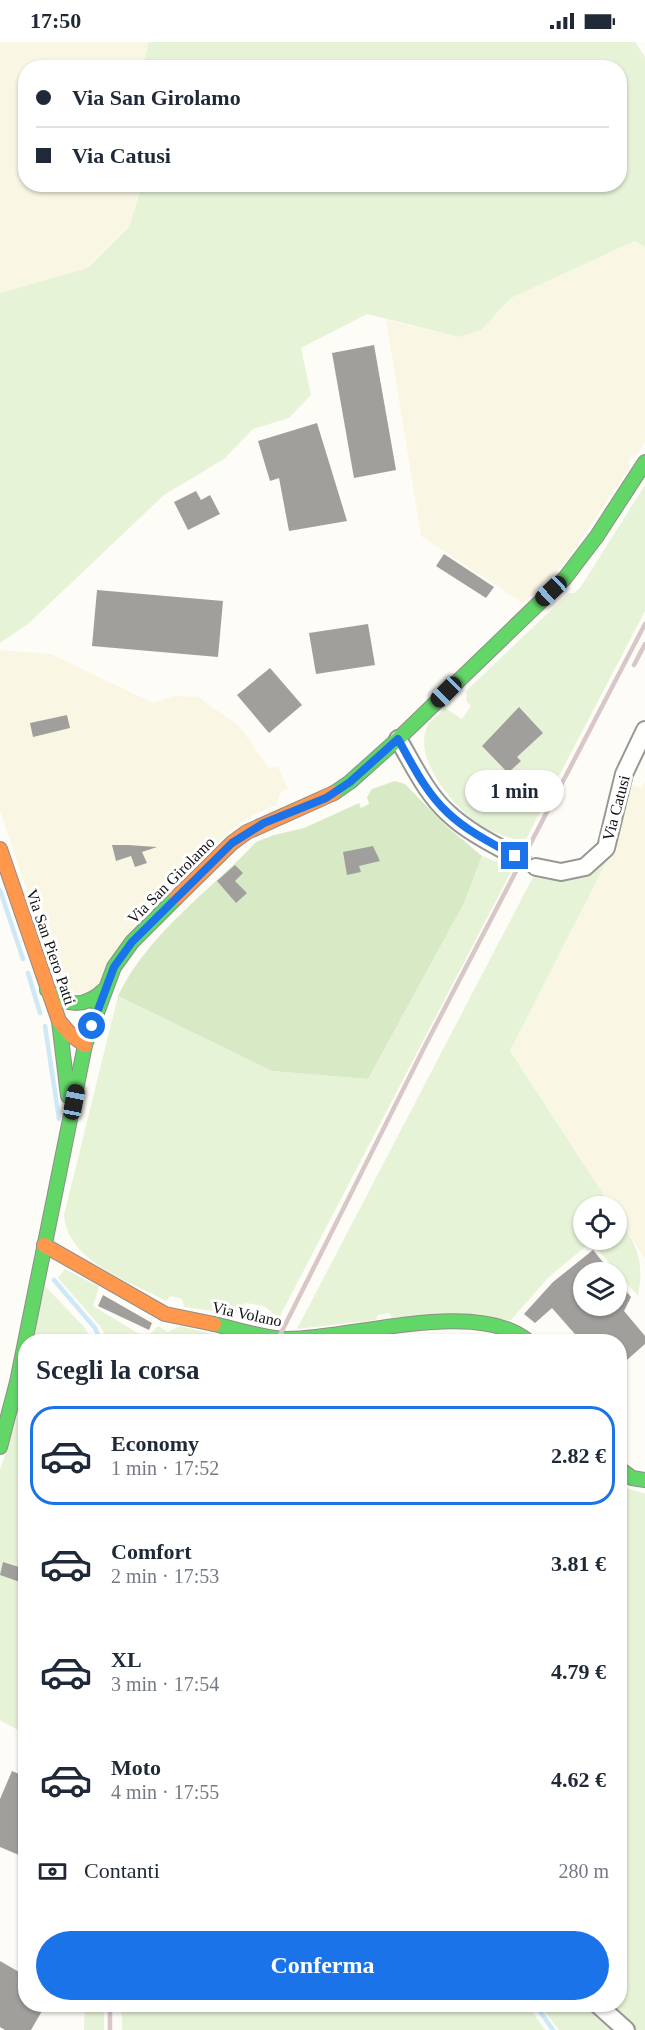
<!DOCTYPE html>
<html lang="it">
<head>
<meta charset="utf-8">
<style>
  :root { --surface:#fff; --page:#f2f2f3; --text:#1f2937; --muted:#747a83; --line:#e0e1e3; --accent:#1a73e8 }
  body { margin:0; font-family:"Times New Roman",serif; background:var(--page); color:var(--text); height:100vh; display:flex; flex-direction:column; font-size:22px; white-space:nowrap }
  * { box-sizing:border-box; margin:0 }
  p { font-size:20px; color:var(--muted) }
  .icon { flex:none; width:33px; height:33px; fill:none; stroke:currentColor; stroke-width:2; stroke-linecap:round; stroke-linejoin:round }
  .map { position:relative; flex:1; overflow:hidden }
  .side { position:absolute; left:18px; top:1292px; width:609px; height:678px; display:flex; flex-direction:column; background:var(--surface); border-radius:24px; box-shadow:0 2px 4px #0004 }
  .side>* { flex:none }
  .top-card { position:absolute; left:18px; top:18px; width:609px; height:132px; border-radius:24px; box-shadow:0 2px 4px #0004; display:grid; align-content:center; height:132px; padding:0 18px; background:var(--surface) }
  .buttons { position:absolute; left:573px; top:1154px; display:grid; gap:12px }
  .buttons a { display:grid; place-items:center; width:54px; height:54px; border-radius:50%; background:var(--surface); box-shadow:0 2px 4px #0004; font-size:30px }
  .end { position:absolute; width:27px; height:27px; margin:-14px; border:8px solid #1a73e8; background:#fff; box-shadow:0 0 0 3px #fff }
  .from { border-radius:50% }
  .bubble { position:absolute; height:42px; border-radius:21px; background:var(--surface); box-shadow:0 2px 4px #0004; font-size:20px; font-weight:700; line-height:42px; text-align:center }
  .car { position:absolute; width:18px; height:36px; margin:-18px -9px; border-radius:8px; box-shadow:0 0 4px 2px #0007; background:linear-gradient(#222 24%,#8ab4d8 0 40%,#222 0 76%,#8ab4d8 0 86%,#222 0) }
  .top-card b { display:flex; align-items:center; gap:21px; height:57px; font-size:22px }
  .top-card b+b { border-top:2px solid var(--line) }
  .top-card i { width:15px; height:15px; background:var(--text) }
  ul { padding:0; list-style:none }
  li { display:flex; align-items:center; gap:18px; height:99px; margin:0 12px 9px; padding:0 6px; border:3px solid transparent; border-radius:24px }
  li div { flex:1 }
  li b { display:block; font-size:22px }
  li em { font-style:normal; font-weight:700 }
  li.active { border-color:var(--accent) }
  li>.icon { width:54px; height:54px; stroke-width:1.5 }
  h2 { padding:0 18px; font-size:27px; line-height:72px }
  .pay { display:flex; align-items:center; gap:15px; height:66px; padding:0 18px; font-size:22px }
  .pay p { margin-inline-start:auto }
  .button { display:flex; gap:12px; margin-top:auto; padding:12px 18px }
  .button a { flex:1; height:69px; border-radius:36px; background:var(--accent); color:#fff; font-size:24px; font-weight:700; line-height:69px; text-align:center }
  .status { display:flex; justify-content:space-between; align-items:center; height:42px; padding:0 30px; background:var(--surface); direction:ltr }
  .status svg { height:16px; fill:currentColor }
  .map>svg:first-child { display:block }
  .farmland { fill:#f9f7e4 }
  .green { fill:#e7f3d7 }
  .forest { fill:#d8eac5 }
  .lines { fill:none; stroke-linecap:round; stroke-linejoin:round }
  .stream { stroke:#cde8f7; stroke-width:4.5 }
  .building { fill:#a19f9c }
  .street-tunnel { stroke:#dad9d4; stroke-width:16; stroke-dasharray:16 8; stroke-linecap:butt }
  .street-casing { stroke:#979795; stroke-width:20 }
  .fast-casing { stroke:#8e8d8b; stroke-width:16 }
  .slow-casing { stroke:#8e8d8b; stroke-width:16 }
  .street { stroke:#fffffe; stroke-width:16 }
  .fast { stroke:#63d668; stroke-width:14 }
  .slow { stroke:#ff974d; stroke-width:14 }
  .rail { stroke:#d9c6c7; stroke-width:4.5 }
  .route { stroke:#1a73e8; stroke-width:8 }
  .labels { text-anchor:middle; dominant-baseline:central; stroke-width:6; stroke-linejoin:round; paint-order:stroke }
  .street-label { font-size:16px; fill:#111; stroke:#fff }
</style>
</head>
<body>
<div class="status"><b>17:50</b><svg viewBox="0 0 49 12"><path d="M0 12V9h3v3zM5 12V6h3v6zM10 12V3h3v9zM15 12V0h3v12zM26 1h20v11H26zM47 4h2v5h-2z"/></svg></div>
<div class="map">
<svg width="645" height="1988" viewBox="0 0 645 1988">
  <rect width="100%" height="100%" fill="#fdfcf7"/>
  <!-- farmland -->
  <g class="farmland">
    <polygon points="0,0 149,0 142,25 26,26 26,142 142,143 129,185 88,227 0,251"/>
    <polygon points="636,199 645,205 645,401 636,414 633,413 628,419 630,425 564,522 523,561 421,494 386,278 459,295 481,288 511,256"/>
    <polygon points="0,608 51,612 153,661 173,654 198,655 239,684 269,726 278,725 288,747 280,751 277,762 249,775 236,784 149,868 143,864 137,868 136,880 93,951 62,953 0,769"/>
    <polygon points="645,739 645,1217 617,1173 616,1164 611,1164 510,1009 613,805 629,742 642,746"/>
  </g>
  <!-- green -->
  <g class="green">
    <polygon points="149,0 635,0 645,15 645,205 635,199 511,256 481,288 459,295 367,272 301,306 311,353 289,376 253,387 224,417 164,453 28,582 0,601 0,251 88,226 129,185 142,143 620,142 620,26 142,25"/>
    <path d="M645 443V569L524 801C512 796 497 792 485 786 458 771 410 717 428 683 432 677 440 672 445 666L462 677 471 664 467 660 466 649 569 551H574L580 546Z"/>
    <path d="M482 814 513 826 279 1276 264 1264 246 1261 235 1272 184 1265 182 1257 170 1254 166 1259C130 1239 68 1221 64 1173L118 954 272 1029 368 1037 464 861Z"/>
    <path d="M607 818 510 1009 611 1164H584V1197H616L617 1173C636 1204 645 1216 638 1254L591 1200 549 1235 511 1278 392 1276 389 1271 378 1273 376 1278 297 1287 533 835C563 841 584 839 607 818Z"/>
    <polygon points="65,1227 99,1245 93,1264 146,1296 158,1284 168,1290 180,1284 241,1299 109,1299 100,1284 58,1236"/>
    <polygon points="45,1244 85,1286 92,1299 32,1299"/>
    <polygon points="25,1336 25,1692 0,1678 0,1428 15,1383"/>
    <polygon points="620,1444 645,1452 645,1988 559,1988 539,1962 620,1962"/>
    <polygon points="85,1962 104,1962 104,1988 84,1988"/>
    <polygon points="122,1962 527,1962 545,1988 122,1988"/>
  </g>
  <!-- forest -->
  <path class="forest" d="M395 739 405 742 445 783 482 814 464 861 368 1037 272 1029 118 954C148 891 209 850 256 800L274 793 304 786 359 761 361 766 369 762 367 755 372 747Z"/>
  <g class="lines">
    <!-- stream -->
    <g class="stream">
      <polyline points="0,848 23,917"/>
      <polyline points="28,931 40,971"/>
      <polyline points="45,984 59,1077"/>
      <polyline points="54,1238 95,1286 101,1299"/>
      <polyline points="535,1962 553,1988"/>
    </g>
  </g>
  <!-- building -->
  <g class="building">
    <polygon points="374,303 396,428 354,436 332,311"/>
    <polygon points="317,381 347,479 289,489 279,436 270,439 258,399"/>
    <polygon points="196,449 201,458 210,453 220,472 188,488 174,460"/>
    <polygon points="444,512 494,545 486,556 436,524"/>
    <polygon points="97,548 223,559 218,615 92,604"/>
    <polygon points="368,582 375,623 316,632 309,591"/>
    <polygon points="270,626 302,663 269,691 237,653"/>
    <polygon points="519,665 543,691 517,715 521,719 508,731 482,704"/>
    <polygon points="67,673 70,686 33,695 30,681"/>
    <polygon points="112,803 128,803 157,805 142,810 147,821 135,825 131,814 116,819"/>
    <polygon points="373,804 380,819 359,824 361,830 347,833 343,810"/>
    <polygon points="235,823 243,831 235,839 247,851 236,861 217,839"/>
    <polygon points="593,1208 611,1230 584,1230 584,1263 616,1263 616,1237 631,1255 624,1269 645,1294 645,1302 620,1324 620,1299 581,1299 552,1266 535,1281 524,1272 553,1240"/>
    <polygon points="103,1253 152,1281 149,1288 98,1264"/>
    <polygon points="3,1520 25,1527 20,1540 0,1533"/>
    <polygon points="12,1729 26,1735 26,1816 0,1805 0,1757"/>
    <polygon points="0,1919 26,1934 26,1962 46,1962 31,1988 5,1988 0,1985"/>
  </g>
  <g class="lines">
    <!-- street-tunnel -->
    <polyline class="street-tunnel" points="515,814 536,825"/>
    <defs>
      <g id="street">
        <path d="M398 697C413 722 426 751 448 771 467 789 491 801 515 814"/>
        <polyline points="536,825 561,830 585,825 606,806 624,732 645,688"/>
        <polyline points="597,1962 626,1988"/>
      </g>
      <g id="fast">
        <polyline points="334,751 350,740 398,697 565,536 597,494 645,420"/>
        <path d="M47 948C67 965 85 966 104 948"/>
        <polyline points="59,979 68,1054"/>
        <path d="M214 1282C236 1287 262 1296 286 1297 350 1298 475 1255 528 1299"/>
        <polyline points="0,1405 17,1340 85,1003 114,925 132,900 176,856"/>
        <polyline points="620,1427 632,1436 645,1438"/>
      </g>
      <g id="slow">
        <polyline points="0,807 59,979 71,993 85,1003"/>
        <polyline points="176,856 232,801 247,790 334,751"/>
        <polyline points="44,1203 165,1272 214,1282"/>
      </g>
    </defs>
    <!-- street casing -->
    <use href="#street" class="street-casing"/>
    <!-- fast casing -->
    <use href="#fast" class="fast-casing"/>
    <!-- slow casing -->
    <use href="#slow" class="slow-casing"/>
    <!-- street -->
    <use href="#street" class="street"/>
    <!-- fast -->
    <use href="#fast" class="fast"/>
    <!-- slow -->
    <use href="#slow" class="slow"/>
    <!-- rail -->
    <g class="rail">
      <polyline points="634,623 645,602"/>
      <polyline points="277,1299 426,1002 645,582"/>
      <polyline points="110,1962 110,1988"/>
    </g>
  </g>
  <g class="lines">
    <!-- route -->
    <path class="route" d="M92 984 114 925 132 900 232 801 264 781 326 756 350 740 398 697C412 722 426 751 448 771 467 789 491 801 515 814"/>
  </g>
  <g class="labels">
    <!-- street labels -->
    <g class="street-label">
      <text transform="translate(616 766) rotate(-75)">Via Catusi</text>
      <text transform="translate(171 838) rotate(-45)">Via San Girolamo</text>
      <text transform="translate(51 905) rotate(71)">Via San Piero Patti</text>
      <text transform="translate(247 1272) rotate(12)">Via Volano</text>
    </g>
  </g>
</svg>
<div class="buttons">
<a><svg class="icon" aria-label="locate" viewBox="0 0 24 24"><circle cx="12" cy="12" r="6"/><path d="M12 2v4M12 18v4M2 12h4M18 12h4"/></svg></a>
<a><svg class="icon" aria-label="layers" viewBox="0 0 24 24"><path d="M12 4l9 5-9 5-9-5zM3 14l9 5 9-5"/></svg></a>
</div>
<i class="end from" style="left:92px;top:984px"></i>
<i class="end" style="left:515px;top:814px"></i>
<div class="bubble" style="left:465px;top:728px;width:99px">1 min</div>
<i class="car" style="left:551px;top:549px;rotate:227deg"></i>
<i class="car" style="left:446px;top:650px;rotate:225deg"></i>
<i class="car" style="left:74px;top:1060px;rotate:11deg"></i>
<div class="top-card">
<b><i class="from"></i>Via San Girolamo</b>
<b><i></i>Via Catusi</b>
</div>
<section class="side">
<h2>Scegli la corsa</h2>
<ul>
<li class="active"><svg class="icon" aria-label="car" viewBox="0 0 24 24"><path d="M5 17H2v-5l4-1 3-4h7l3 4 3 1v5h-3M9 17h6M6 11h13"/><circle cx="7" cy="17" r="2"/><circle cx="17" cy="17" r="2"/></svg><div><b>Economy</b><p>1 min · 17:52</p></div><em>2.82 €</em></li>
<li><svg class="icon" aria-label="car" viewBox="0 0 24 24"><path d="M5 17H2v-5l4-1 3-4h7l3 4 3 1v5h-3M9 17h6M6 11h13"/><circle cx="7" cy="17" r="2"/><circle cx="17" cy="17" r="2"/></svg><div><b>Comfort</b><p>2 min · 17:53</p></div><em>3.81 €</em></li>
<li><svg class="icon" aria-label="car" viewBox="0 0 24 24"><path d="M5 17H2v-5l4-1 3-4h7l3 4 3 1v5h-3M9 17h6M6 11h13"/><circle cx="7" cy="17" r="2"/><circle cx="17" cy="17" r="2"/></svg><div><b>XL</b><p>3 min · 17:54</p></div><em>4.79 €</em></li>
<li><svg class="icon" aria-label="car" viewBox="0 0 24 24"><path d="M5 17H2v-5l4-1 3-4h7l3 4 3 1v5h-3M9 17h6M6 11h13"/><circle cx="7" cy="17" r="2"/><circle cx="17" cy="17" r="2"/></svg><div><b>Moto</b><p>4 min · 17:55</p></div><em>4.62 €</em></li>
</ul>
<div class="pay"><svg class="icon" aria-label="cash" viewBox="0 0 24 24"><path d="M3 7h18v10H3z"/><circle cx="12" cy="12" r="2"/></svg>Contanti<p>280 m</p></div>
<div class="button"><a>Conferma</a></div>
</section>
</div>
</body>
</html>
